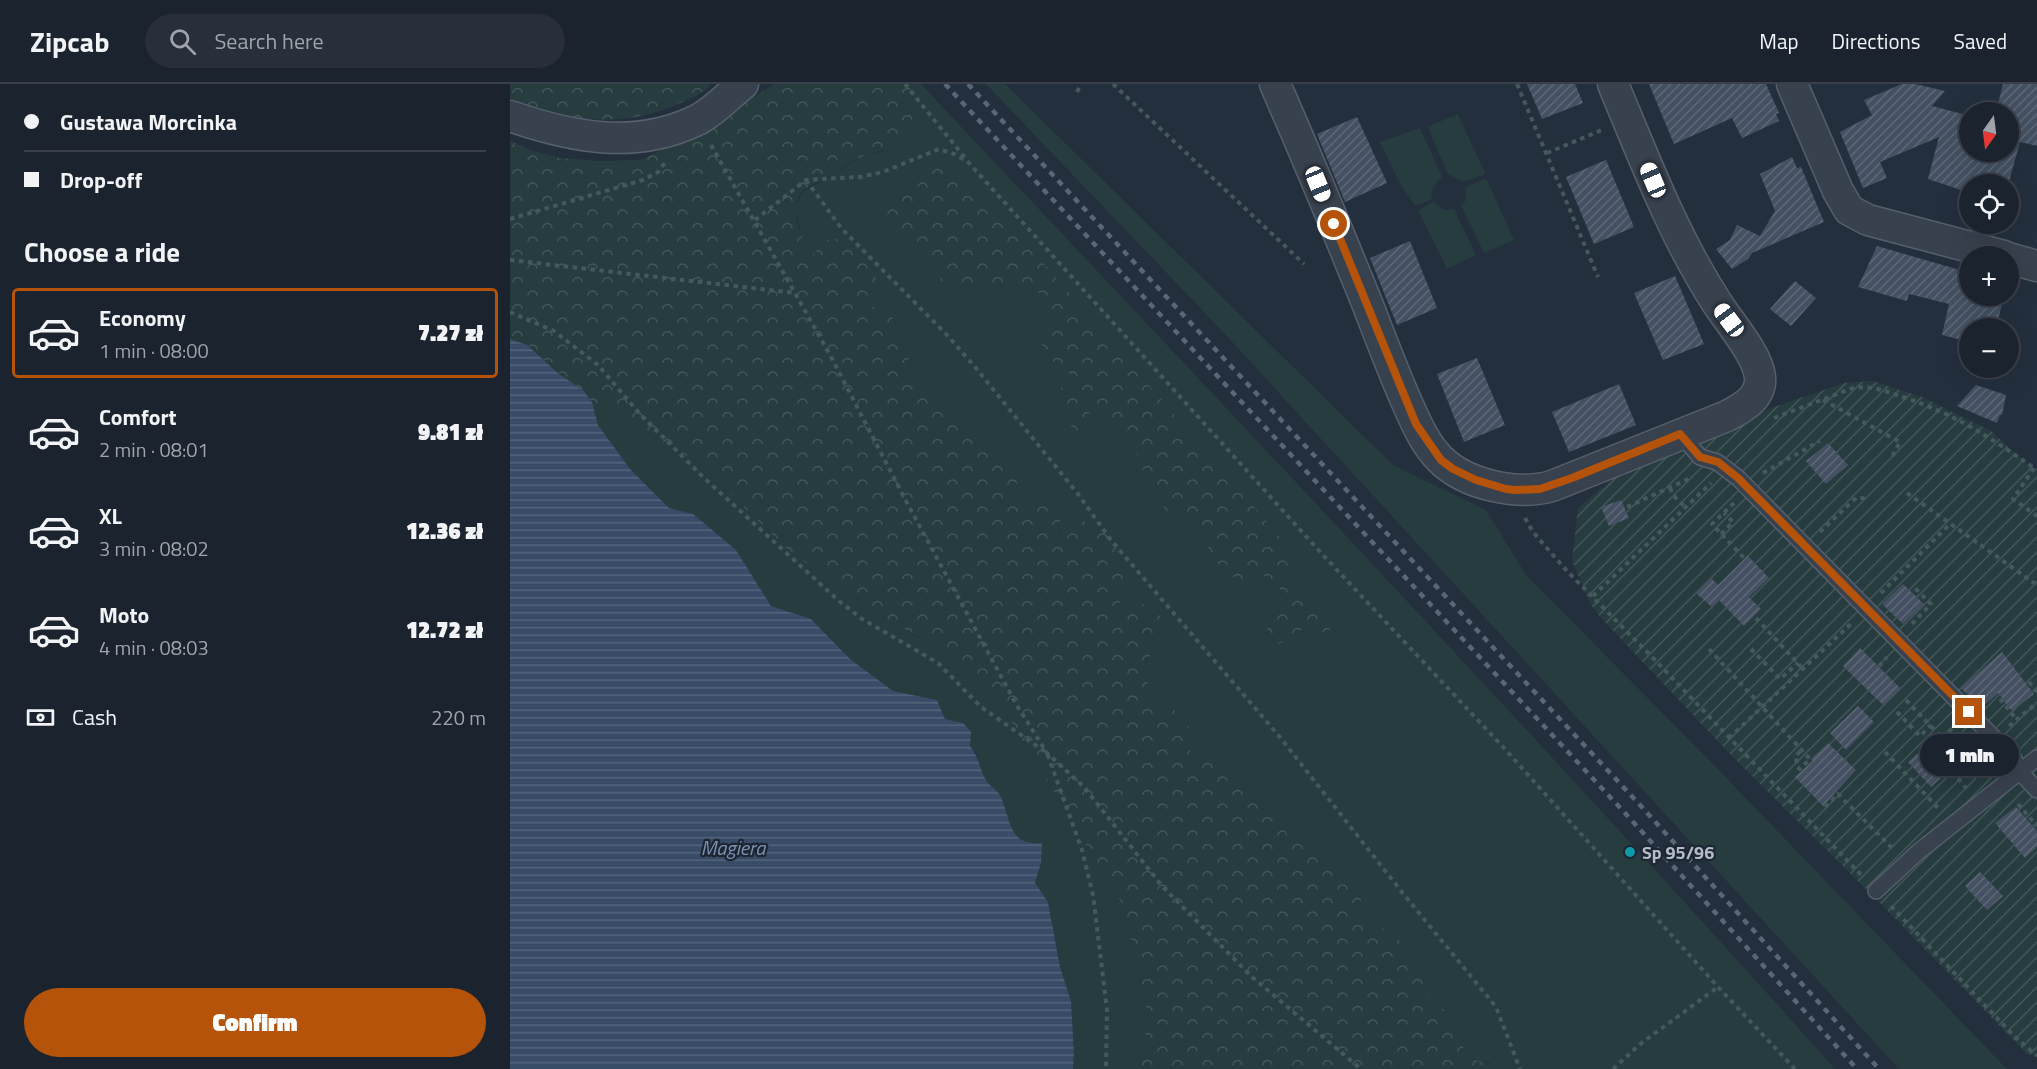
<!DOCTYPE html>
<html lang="en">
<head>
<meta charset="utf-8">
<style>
  :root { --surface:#1b232e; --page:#282f3a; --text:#f1f3f6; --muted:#a0a4aa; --line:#39404a; --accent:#b45309 }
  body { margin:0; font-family:"Titillium Web",sans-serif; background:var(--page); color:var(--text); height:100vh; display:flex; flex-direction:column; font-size:22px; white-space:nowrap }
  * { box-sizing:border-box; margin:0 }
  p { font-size:20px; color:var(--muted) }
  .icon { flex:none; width:33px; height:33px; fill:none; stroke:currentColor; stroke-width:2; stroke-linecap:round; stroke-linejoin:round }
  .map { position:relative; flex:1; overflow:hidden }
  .side { display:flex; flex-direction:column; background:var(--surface); width:510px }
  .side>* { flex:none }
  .hud { display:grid; align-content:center; height:132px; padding:0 24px; background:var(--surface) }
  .needle { width:39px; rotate:194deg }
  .fabs { position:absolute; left:1449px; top:18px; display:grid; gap:12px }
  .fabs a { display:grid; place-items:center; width:60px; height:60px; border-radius:50%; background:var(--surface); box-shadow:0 6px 24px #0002,0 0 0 2px var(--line); font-size:30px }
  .end { position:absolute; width:27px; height:27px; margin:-14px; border:8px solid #b45309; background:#fff; box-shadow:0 0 0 3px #fff }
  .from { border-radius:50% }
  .bubble { position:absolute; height:42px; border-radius:21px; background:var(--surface); box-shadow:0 6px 24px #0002,0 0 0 2px var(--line); font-size:20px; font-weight:800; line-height:42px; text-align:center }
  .car { position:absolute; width:18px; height:36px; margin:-18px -9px; border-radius:8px; box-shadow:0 0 4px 2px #0007; background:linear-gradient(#fff 24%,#345 0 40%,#fff 0 76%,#345 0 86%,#fff 0) }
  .hud b { display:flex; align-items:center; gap:21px; height:57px; font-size:22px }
  .hud b+b { border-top:2px solid var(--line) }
  .hud i { width:15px; height:15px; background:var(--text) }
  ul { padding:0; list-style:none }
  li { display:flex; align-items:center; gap:18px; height:90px; margin:0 12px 9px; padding:0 12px; border:3px solid transparent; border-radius:6px }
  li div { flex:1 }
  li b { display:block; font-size:22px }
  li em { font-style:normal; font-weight:800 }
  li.active { border-color:var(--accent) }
  li>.icon { width:54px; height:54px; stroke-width:1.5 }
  h2 { padding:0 24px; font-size:27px; line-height:72px }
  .pay { display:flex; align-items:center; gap:15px; height:66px; padding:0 24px; font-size:22px }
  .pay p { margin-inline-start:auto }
  .primary-button { display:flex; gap:12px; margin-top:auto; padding:12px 24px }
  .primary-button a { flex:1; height:69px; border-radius:36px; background:var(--accent); color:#fff; font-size:24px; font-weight:800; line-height:69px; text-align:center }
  header { display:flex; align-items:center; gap:36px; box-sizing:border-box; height:84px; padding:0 30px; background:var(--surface); border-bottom:2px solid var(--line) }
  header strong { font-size:28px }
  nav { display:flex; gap:33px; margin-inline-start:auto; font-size:21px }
  .search { width:420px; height:54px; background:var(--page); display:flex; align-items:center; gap:15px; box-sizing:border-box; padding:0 21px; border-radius:33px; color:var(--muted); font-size:22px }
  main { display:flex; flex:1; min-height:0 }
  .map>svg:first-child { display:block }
  .grass { fill:#263c3f }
  .forest { fill:url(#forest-crowns) }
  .garden { fill:url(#garden-furrows) }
  .water { fill:url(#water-rules) }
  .building { fill:url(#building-hatch) }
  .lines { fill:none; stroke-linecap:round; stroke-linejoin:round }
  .service-casing { stroke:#565f6c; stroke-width:18 }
  .minor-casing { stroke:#565f6c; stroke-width:33 }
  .path { stroke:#44595c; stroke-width:4; stroke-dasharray:4.5 4.5; stroke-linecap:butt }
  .service { stroke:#38414e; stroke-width:15 }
  .minor { stroke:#38414e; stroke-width:30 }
  .rail { stroke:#5a6575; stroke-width:4.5; stroke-dasharray:6 6; stroke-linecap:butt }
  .route { stroke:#b45309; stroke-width:8 }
  .culture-dot { fill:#0f9aa8; stroke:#1d2633; stroke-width:2 }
  .labels { text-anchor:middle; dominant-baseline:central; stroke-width:4.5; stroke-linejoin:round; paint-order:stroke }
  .poi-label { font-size:18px; font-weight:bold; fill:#b4bcc9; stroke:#1d2633; text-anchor:start }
  .water-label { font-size:20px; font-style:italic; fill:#7c92b1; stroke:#1d2633 }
</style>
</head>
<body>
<header>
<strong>Zipcab</strong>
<div class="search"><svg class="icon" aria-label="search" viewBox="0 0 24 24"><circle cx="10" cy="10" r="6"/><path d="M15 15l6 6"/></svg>Search here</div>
<nav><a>Map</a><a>Directions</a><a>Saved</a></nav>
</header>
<main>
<section class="side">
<div class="hud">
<b><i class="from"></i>Gustawa Morcinka</b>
<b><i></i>Drop-off</b>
</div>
<h2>Choose a ride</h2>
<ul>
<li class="active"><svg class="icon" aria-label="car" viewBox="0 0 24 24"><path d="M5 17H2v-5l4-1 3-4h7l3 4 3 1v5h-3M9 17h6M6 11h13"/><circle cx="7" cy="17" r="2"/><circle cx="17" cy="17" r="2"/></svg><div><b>Economy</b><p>1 min · 08:00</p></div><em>7.27 zł</em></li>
<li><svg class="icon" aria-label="car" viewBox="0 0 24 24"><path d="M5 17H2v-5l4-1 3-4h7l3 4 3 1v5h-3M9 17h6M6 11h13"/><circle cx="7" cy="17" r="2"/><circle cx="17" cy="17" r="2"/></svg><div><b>Comfort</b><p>2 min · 08:01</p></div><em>9.81 zł</em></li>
<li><svg class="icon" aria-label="car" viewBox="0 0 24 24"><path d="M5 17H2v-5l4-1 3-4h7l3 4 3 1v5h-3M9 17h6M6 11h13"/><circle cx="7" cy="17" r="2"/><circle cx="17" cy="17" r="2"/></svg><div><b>XL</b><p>3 min · 08:02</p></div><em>12.36 zł</em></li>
<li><svg class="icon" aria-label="car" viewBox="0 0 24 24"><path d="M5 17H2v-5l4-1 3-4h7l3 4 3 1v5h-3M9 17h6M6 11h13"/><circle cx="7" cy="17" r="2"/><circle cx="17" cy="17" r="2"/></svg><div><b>Moto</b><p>4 min · 08:03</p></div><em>12.72 zł</em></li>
</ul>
<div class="pay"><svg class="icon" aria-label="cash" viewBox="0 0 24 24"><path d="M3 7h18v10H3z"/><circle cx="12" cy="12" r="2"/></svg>Cash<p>220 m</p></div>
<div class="primary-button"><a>Confirm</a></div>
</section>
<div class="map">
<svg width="1527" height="985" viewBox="0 0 1527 985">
  <defs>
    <pattern id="forest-crowns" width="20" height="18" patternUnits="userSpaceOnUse" patternTransform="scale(1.5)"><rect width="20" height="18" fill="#263c3f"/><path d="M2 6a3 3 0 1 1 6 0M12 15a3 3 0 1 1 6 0" fill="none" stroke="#435659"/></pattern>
    <pattern id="garden-furrows" width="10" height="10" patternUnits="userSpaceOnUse" patternTransform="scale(1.5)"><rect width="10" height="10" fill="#263c3f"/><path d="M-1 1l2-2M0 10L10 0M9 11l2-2" fill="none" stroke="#435659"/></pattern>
    <pattern id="water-rules" width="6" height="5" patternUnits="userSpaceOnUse" patternTransform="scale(1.5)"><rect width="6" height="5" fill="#394c67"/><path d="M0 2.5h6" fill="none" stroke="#53647b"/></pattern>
    <pattern id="building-hatch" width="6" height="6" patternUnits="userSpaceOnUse" patternTransform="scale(1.5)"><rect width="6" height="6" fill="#455162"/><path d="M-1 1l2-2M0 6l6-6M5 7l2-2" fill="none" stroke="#5d6877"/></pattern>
  </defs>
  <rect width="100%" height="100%" fill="#242f3e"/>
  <!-- grass -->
  <g class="grass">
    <path d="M402 0H411C718 326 1027 651 1325 985H981L980 979 958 974 937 926 925 925 914 906 911 880 886 879 858 853 848 830 852 808 825 791 817 768 779 754 767 730 754 726 704 672 680 669 640 624 636 578 653 551 606 527 549 461 550 436 534 419 506 416 507 395 455 341 410 304 382 233 359 221 301 173 291 153 285 122 294 107 328 88 348 74 373 67 403 36 398 9Z"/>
    <polygon points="476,0 495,0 883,381 976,426 1017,492 1200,677 1497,985 1389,985 714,249"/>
    <polygon points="948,30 975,89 973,91 954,98 938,90 918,44 919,42"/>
    <path d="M910 44 932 93C926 100 920 104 922 115L905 122 888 96 870 58Z"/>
    <polygon points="976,94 1004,156 974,169 951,122 956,116 956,103"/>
    <polygon points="924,118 935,126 944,125 966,171 937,185 908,126"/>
    <polygon points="82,318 186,377 279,467 378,536 430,565 469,600 501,637 614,823 638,933 630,985 563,985 564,969 561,917 550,883 538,818 525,799 531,779 531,759 520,760 504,751 495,729 490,711 476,698 466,669 460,662 453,639 435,635 427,616 383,607 340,575 301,535 261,522 226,466 183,430 159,424 120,385 88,341"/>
  </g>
  <!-- forest -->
  <g class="forest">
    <path d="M0 0H201C193 10 181 14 170 19 129 39 83 39 39 29 26 26 13 19 0 14Z"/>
    <path d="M264 0H402C394 18 409 32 399 49 390 64 363 68 349 74 340 77 331 86 322 91 314 96 300 100 293 107 277 125 292 155 301 172L317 156 341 153 366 194 359 221 382 233 410 303 455 341 507 395 506 416 534 419 550 436 549 460 574 437 602 453 617 500 607 526 628 517 650 531 653 551 636 578 640 624 658 619 681 645 680 669 704 672 754 726 767 730 779 754 817 768 826 791 853 808 848 830 858 852 879 842 892 860 887 879H911L914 906 925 924 937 926 958 974 980 980 981 985H630L638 933 614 823 501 637 469 600 430 565 378 536 279 467 186 377 82 318 73 306 49 290 17 261 0 255V57L20 66 50 74 89 77 131 76 192 46Z"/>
    <path d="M422 83C451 86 464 104 485 123L775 459C784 474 788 481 778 497 788 513 798 520 816 525L826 539 816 549 797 542 769 560 755 551 759 540V526L771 510 768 498 740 487 733 495 716 492 702 471 693 454 678 440 658 429 646 413 621 359 609 350 610 341 595 338 592 328 580 327 578 335 585 345 565 354 559 349 562 340 558 335 551 304 559 296V282C535 279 534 270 529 248L544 233 540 218 521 203 508 201 499 208H483L469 203 462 207 431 197 425 175C417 171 409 168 402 163 391 152 394 143 378 138L375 128 386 116 408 104 409 91Z"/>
  </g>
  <!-- garden -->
  <polygon class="garden" points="1363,297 1412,313 1481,347 1527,389 1527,971 1517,970 1372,821 1220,670 1092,535 1081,521 1062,477 1068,424 1126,375 1221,338 1334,299"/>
  <!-- water -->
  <path class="water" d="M0 255 17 261 49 290 73 306 82 318 88 341 120 385 159 424 183 430 226 466 261 522 301 535 340 575 383 607 427 616 435 635 453 639 461 648 460 662C470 673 470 689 478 699 482 704 489 707 491 713 501 736 498 762 532 759L531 779 525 799 538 818 550 883 561 917 564 969 563 985H0Z"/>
  <!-- building -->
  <g class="building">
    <polygon points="1017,0 1065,0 1073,19 1032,35"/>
    <polygon points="1139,0 1256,0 1269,29 1266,30 1269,37 1232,54 1222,34 1164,60"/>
    <polygon points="1392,0 1405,0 1435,7 1422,22 1460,32 1460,68 1498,68 1498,28 1486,28 1493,0 1527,0 1527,62 1510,58 1498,101 1460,100 1460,109 1418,95 1429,53 1370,78 1377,94 1353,104 1330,48 1362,31 1354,16"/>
    <polygon points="847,33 877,99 835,118 807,50"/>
    <polygon points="1282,73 1287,84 1291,83 1314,138 1242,169 1238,175 1222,185 1206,165 1220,156 1227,141 1250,152 1265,127 1250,90"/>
    <polygon points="1096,76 1124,143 1084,160 1056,93"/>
    <polygon points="900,157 927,224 887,241 860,174"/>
    <polygon points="1367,162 1460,189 1460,212 1494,212 1486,244 1460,244 1460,258 1432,251 1439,220 1399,210 1397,217 1348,203"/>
    <polygon points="1165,192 1194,260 1153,276 1124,209"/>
    <polygon points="1285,197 1306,214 1281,242 1260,225"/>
    <polygon points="967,274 995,341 954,358 927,290"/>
    <polygon points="1109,300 1126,341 1059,368 1042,328"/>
    <polygon points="1466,301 1496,311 1492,331 1490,331 1487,339 1447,322"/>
    <polygon points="1318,359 1338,381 1316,400 1296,377"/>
    <polygon points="1111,416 1119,434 1099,442 1091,423"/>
    <polygon points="1238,472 1259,494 1239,513 1251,525 1234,542 1209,516 1202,523 1186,509 1201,494 1208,501"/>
    <polygon points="1393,500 1414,520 1393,540 1372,520"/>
    <polygon points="1350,564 1391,605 1373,621 1333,582"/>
    <polygon points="1492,568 1524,610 1502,627 1488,609 1471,624 1451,604"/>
    <polygon points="1348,622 1364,638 1336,666 1320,649"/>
    <polygon points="1427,652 1445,670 1443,672 1449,678 1421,703 1398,678"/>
    <polygon points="1318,659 1346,686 1313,722 1285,693 1303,677 1301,675"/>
    <polygon points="1506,723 1527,747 1527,763 1515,774 1485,739"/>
    <polygon points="1470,788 1493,812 1477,826 1455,802"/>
  </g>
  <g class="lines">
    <defs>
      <g id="service">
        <polyline points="1170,349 1190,373 1207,378 1228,394 1485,655 1504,675 1510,688 1527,706"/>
        <polyline points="1366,807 1408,768 1527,674"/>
      </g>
      <g id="minor">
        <path d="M765 0C797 73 827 145 857 219 869 250 881 282 894 312 904 334 913 358 930 375 956 401 1008 412 1042 402L1217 332C1232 324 1252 314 1250 293 1248 271 1219 238 1207 219 1163 151 1134 74 1103 0"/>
        <polyline points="1282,0 1328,107 1339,126 1358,136 1494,172"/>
        <path d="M0 32C61 53 124 66 185 37 201 30 219 11 233 0"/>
        <polyline points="1498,174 1527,182"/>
      </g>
    </defs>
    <!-- service casing -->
    <use href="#service" class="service-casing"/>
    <!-- minor casing -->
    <use href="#minor" class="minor-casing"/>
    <!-- path -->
    <g class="path">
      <polyline points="395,0 456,75"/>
      <polyline points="603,0 794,180"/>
      <polyline points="1007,0 1088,193"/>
      <polyline points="567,8 571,0"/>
      <polyline points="201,61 320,271 396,417 506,620 537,669 574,703 652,802 742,893 851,985"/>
      <polyline points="1037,69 1092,46"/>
      <polyline points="296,96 332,145 438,252 465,283 568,410 600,455 769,652 891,807 986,923 1010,985"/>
      <polyline points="0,135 133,96 148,88 157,76"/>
      <polyline points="245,136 296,96 350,93 373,88 429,65 444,70 458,78 812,470 994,664 1208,903 1285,985"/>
      <polyline points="0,176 285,209"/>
      <polyline points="0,228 44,247 88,281 129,329 193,393 329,517 352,535 428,579 471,623 537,669 572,766 583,811 597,926 596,985"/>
      <polyline points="1313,316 1390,358 1381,375"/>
      <path d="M1264 334 1340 305C1359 300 1375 307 1393 313 1447 331 1481 354 1527 386"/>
      <polyline points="1524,384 1503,415 1527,432"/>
      <polyline points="1253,389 1310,357"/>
      <polyline points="1160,404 1163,411 1175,423"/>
      <polyline points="1397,409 1527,501"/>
      <polyline points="1224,419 1202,440 1234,474"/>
      <polyline points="1117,423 1183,393"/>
      <polyline points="1015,434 1023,448 1056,486 1145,576 1353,793"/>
      <polyline points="1310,448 1346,414 1353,414 1357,417"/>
      <polyline points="1211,450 1223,438 1214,429"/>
      <polyline points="1371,509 1441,439"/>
      <polyline points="1083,512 1201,399"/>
      <polyline points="1246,534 1293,585"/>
      <polyline points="1402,540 1421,520 1405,504"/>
      <polyline points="1199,565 1300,675 1290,685 1287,683 1286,671 1292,666"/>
      <polyline points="1241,565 1270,595 1288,579"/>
      <polyline points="1369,582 1377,573"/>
      <polyline points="1519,598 1527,608"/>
      <polyline points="1490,615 1507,636"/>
      <polyline points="1396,616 1433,655 1445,641"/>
      <polyline points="1387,628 1410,652 1421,641"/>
      <polyline points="1499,642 1527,619"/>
      <polyline points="1219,654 1343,538"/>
      <polyline points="1375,668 1430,726"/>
      <polyline points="1442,688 1457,705"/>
      <polyline points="1508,720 1527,742"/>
      <polyline points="1315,723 1328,710 1382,764"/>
      <polyline points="1381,822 1503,951 1527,972"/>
      <polyline points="1103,985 1129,961 1208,903"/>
    </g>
    <!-- service -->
    <use href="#service" class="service"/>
    <!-- minor -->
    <use href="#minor" class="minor"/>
    <!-- rail -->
    <g class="rail">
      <polyline points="435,0 1115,729 1347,985"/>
      <polyline points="458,0 1130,721 1369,985"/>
    </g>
  </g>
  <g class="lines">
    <!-- route -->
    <polyline class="route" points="824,140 906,340 931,376 943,385 966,396 996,405 1005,406 1030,405 1062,394 1170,350 1190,373 1208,378 1228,394 1459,628"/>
  </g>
  <!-- markers -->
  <circle class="culture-dot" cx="1120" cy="768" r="6"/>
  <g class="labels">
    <!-- poi labels -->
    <g class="poi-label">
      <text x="1132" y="768">Sp 95/96</text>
    </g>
    <!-- water labels -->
    <g class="water-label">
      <text x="223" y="763">Magiera</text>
    </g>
  </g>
</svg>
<div class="fabs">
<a><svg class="needle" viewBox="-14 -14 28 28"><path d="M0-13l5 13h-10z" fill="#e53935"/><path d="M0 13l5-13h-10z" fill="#a0a4aa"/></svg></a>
<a><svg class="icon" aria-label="locate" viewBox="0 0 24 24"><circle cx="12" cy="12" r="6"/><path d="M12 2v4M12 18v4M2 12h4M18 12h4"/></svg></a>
<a>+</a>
<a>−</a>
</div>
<i class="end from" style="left:824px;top:140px"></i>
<i class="end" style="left:1459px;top:628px"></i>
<div class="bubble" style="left:1410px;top:650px;width:99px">1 min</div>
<i class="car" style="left:1143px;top:96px;rotate:337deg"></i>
<i class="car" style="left:808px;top:100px;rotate:158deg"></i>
<i class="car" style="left:1219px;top:236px;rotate:323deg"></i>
</div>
</main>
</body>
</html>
